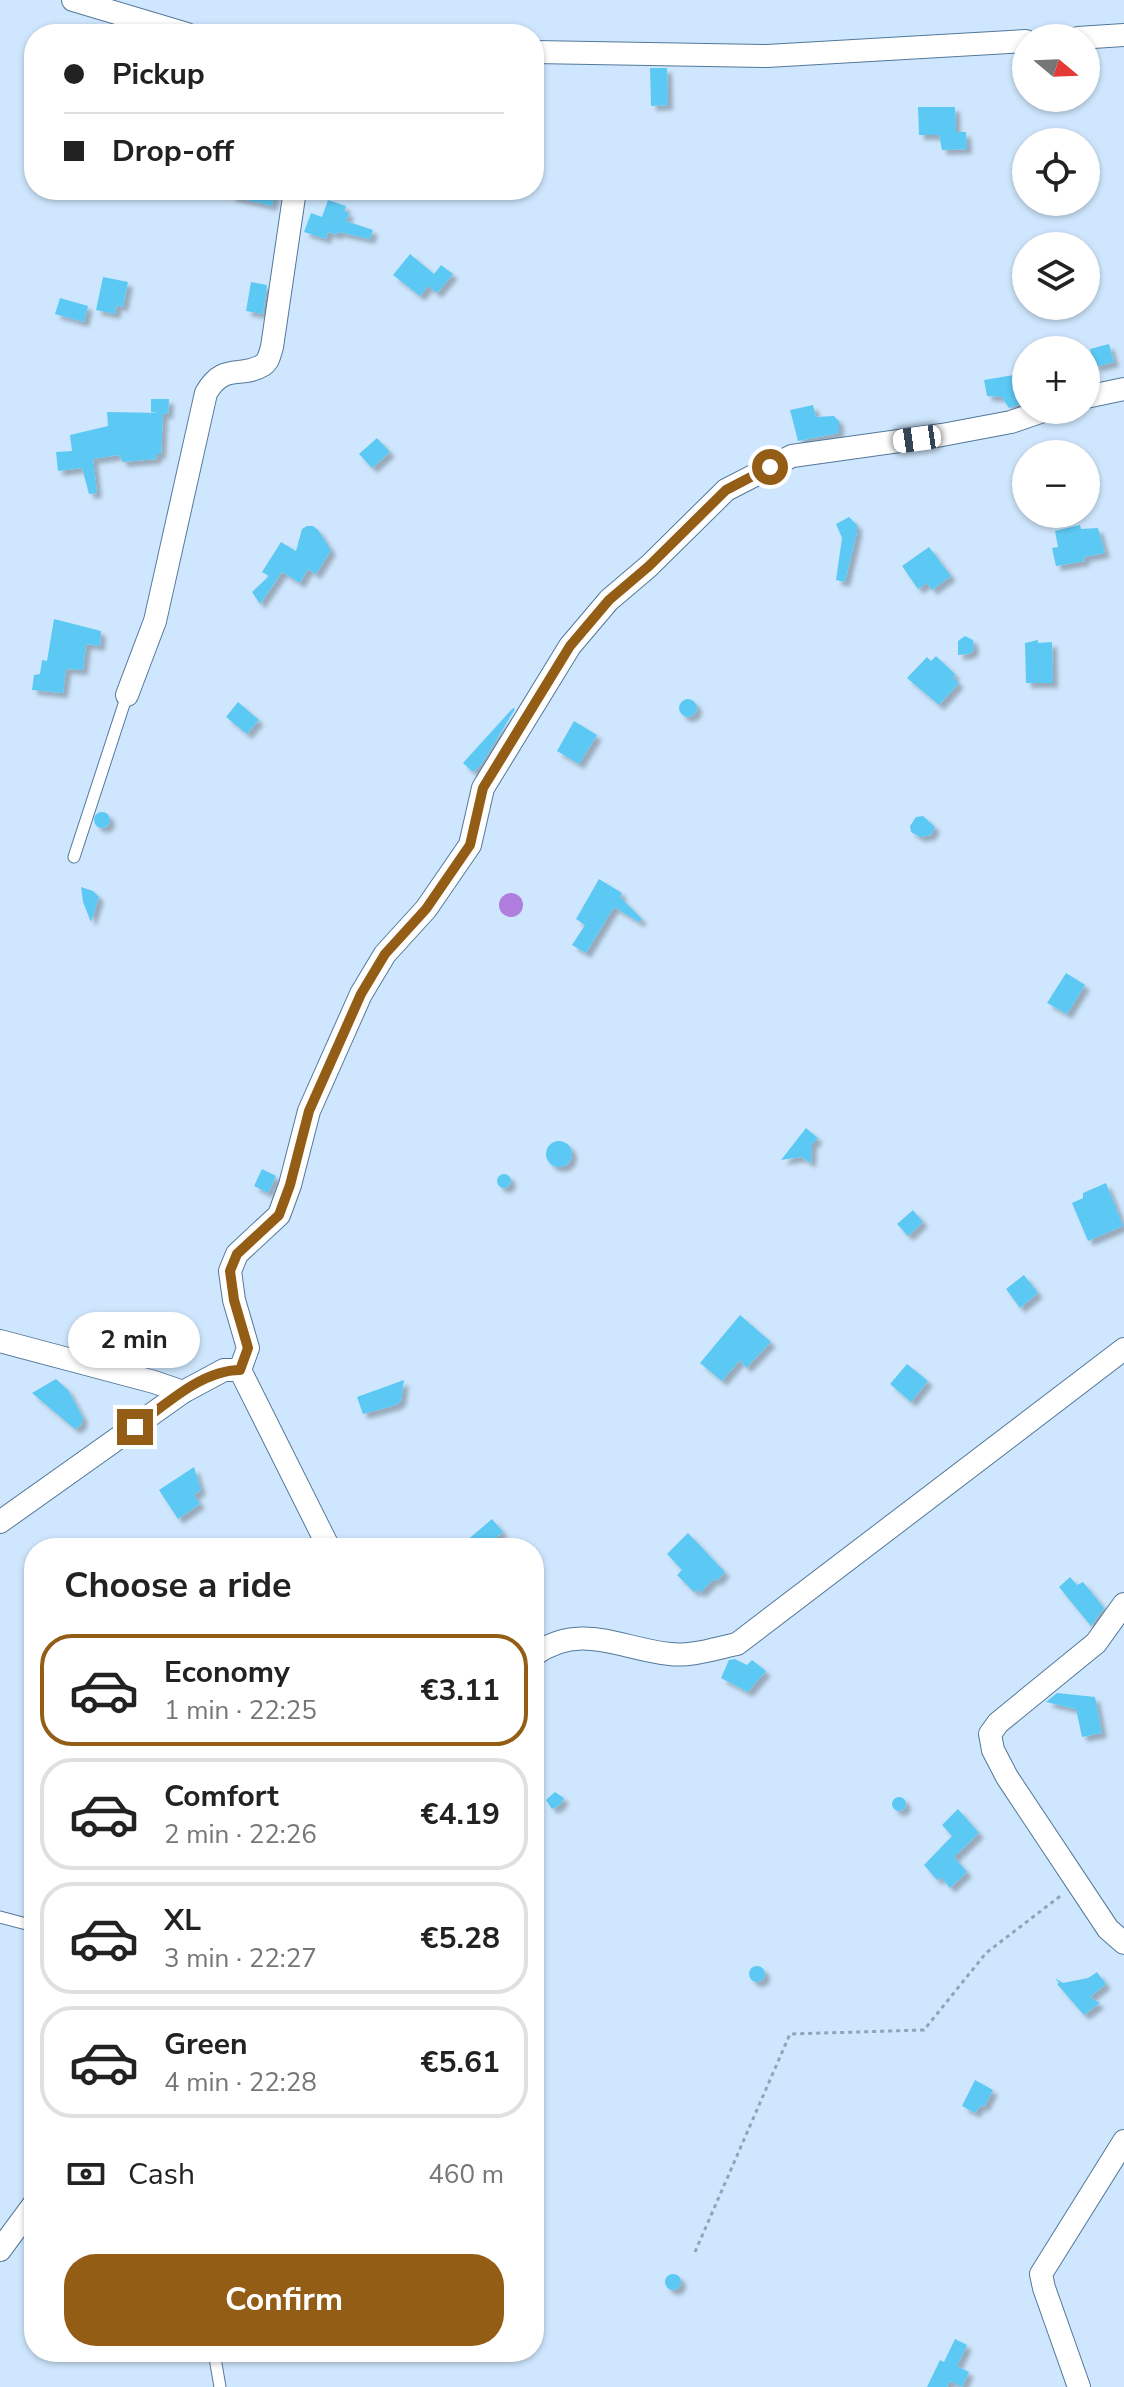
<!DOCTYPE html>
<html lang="en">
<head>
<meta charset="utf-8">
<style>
  :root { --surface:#fff; --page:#f6f6f6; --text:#222; --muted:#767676; --line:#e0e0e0; --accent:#945d16 }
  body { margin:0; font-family:"Nunito Sans",sans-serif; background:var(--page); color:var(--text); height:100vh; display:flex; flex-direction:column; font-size:30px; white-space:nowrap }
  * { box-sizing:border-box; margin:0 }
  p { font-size:26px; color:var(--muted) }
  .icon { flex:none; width:44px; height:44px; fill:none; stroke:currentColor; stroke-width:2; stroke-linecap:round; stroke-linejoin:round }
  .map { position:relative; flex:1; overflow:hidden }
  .details { position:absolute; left:24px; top:1538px; width:520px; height:824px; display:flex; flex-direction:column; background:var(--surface); border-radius:32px; box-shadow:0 2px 6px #0004 }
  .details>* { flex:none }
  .guide { position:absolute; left:24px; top:24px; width:520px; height:176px; border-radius:32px; box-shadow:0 2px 6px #0004; display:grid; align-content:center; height:176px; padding:0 40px; background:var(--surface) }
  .needle { width:52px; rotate:109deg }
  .buttons { position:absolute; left:1012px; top:24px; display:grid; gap:16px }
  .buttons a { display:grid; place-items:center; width:88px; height:88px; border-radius:50%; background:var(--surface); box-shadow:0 2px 6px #0004; font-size:40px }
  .end { position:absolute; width:36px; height:36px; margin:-18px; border:10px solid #945d16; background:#fff; box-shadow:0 0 0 4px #fff }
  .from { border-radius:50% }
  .bubble { position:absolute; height:56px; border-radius:28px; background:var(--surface); box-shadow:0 2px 6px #0004; font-size:26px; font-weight:700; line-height:56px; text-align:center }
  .car { position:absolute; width:24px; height:48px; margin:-24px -12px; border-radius:10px; box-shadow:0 0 6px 2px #0007; background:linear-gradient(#fff 24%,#345 0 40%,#fff 0 76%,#345 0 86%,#fff 0) }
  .guide b { display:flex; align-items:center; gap:28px; height:76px; font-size:30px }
  .guide b+b { border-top:2px solid var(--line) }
  .guide i { width:20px; height:20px; background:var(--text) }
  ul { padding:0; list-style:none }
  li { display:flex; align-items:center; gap:24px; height:112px; margin:0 16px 12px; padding:0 24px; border:4px solid var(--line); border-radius:32px }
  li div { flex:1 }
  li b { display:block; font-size:30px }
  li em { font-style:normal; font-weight:700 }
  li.selected { border-color:var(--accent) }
  li>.icon { width:72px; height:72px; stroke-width:1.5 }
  h2 { padding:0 40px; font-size:36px; line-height:96px }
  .pay { display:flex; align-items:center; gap:20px; height:88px; padding:0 40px; font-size:30px }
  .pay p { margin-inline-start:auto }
  .primary-button { display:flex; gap:16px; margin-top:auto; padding:16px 40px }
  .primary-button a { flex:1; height:92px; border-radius:32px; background:var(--accent); color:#fff; font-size:32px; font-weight:700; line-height:92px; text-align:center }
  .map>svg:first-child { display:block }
  .water { fill:#b07ede }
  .building { fill:#5bc9f4; filter:url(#shadow) }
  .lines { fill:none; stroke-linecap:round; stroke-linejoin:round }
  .service-casing { stroke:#53789a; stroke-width:13 }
  .minor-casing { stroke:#53789a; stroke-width:24 }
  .path { stroke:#8fa4b7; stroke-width:3; stroke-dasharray:4 4; stroke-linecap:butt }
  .service { stroke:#fff; stroke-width:11 }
  .minor { stroke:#fff; stroke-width:22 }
  .route { stroke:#945d16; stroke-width:10 }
</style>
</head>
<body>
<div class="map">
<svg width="1124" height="2387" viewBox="0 0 1124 2387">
  <defs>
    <filter id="shadow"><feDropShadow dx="5" dy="5" stdDeviation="2" flood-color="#0004"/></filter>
  </defs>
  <rect width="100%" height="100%" fill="#cfe7fe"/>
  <!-- water -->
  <circle class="water" cx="511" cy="905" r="12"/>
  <!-- building -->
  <g class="building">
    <polygon points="650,68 667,68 668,105 651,106"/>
    <polygon points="918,107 955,107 956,132 966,132 967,149 942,150 939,135 919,135"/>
    <polygon points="231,190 276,190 272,206 230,196"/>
    <polygon points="328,200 346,206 344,211 349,213 346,221 373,230 370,239 338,232 337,235 328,232 326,239 304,232 311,213 322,217"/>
    <polygon points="410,254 434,274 441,265 453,274 437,293 428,286 420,296 393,275"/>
    <polygon points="103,277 128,282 123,307 117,305 115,314 96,310"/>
    <polygon points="251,282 267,285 263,314 246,311"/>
    <polygon points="60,298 88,306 84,322 55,314"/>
    <polygon points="1109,344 1114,362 1095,367 1090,349"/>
    <polygon points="1026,373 1026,402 1009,408 1002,397 987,396 984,380"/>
    <polygon points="151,399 169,399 168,414 151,412"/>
    <polygon points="813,405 816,417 834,416 839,421 839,433 798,441 790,410"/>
    <polygon points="107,412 163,413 161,454 157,454 156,459 123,462 119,455 93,459 97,493 89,494 82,468 58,471 56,452 72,451 70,435 108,426"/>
    <polygon points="377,438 390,452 372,468 359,454"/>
    <polygon points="849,517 857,525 857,532 845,582 836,580 842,538 836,524"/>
    <polygon points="1080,525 1081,529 1098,528 1105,553 1084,557 1085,561 1056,566 1052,548 1058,547 1055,531"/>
    <polygon points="307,526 313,526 318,530 331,550 316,574 308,569 300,583 282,572 260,604 252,592 269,576 262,572 281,542 296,551 302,529"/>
    <polygon points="929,547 951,576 932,590 927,583 918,589 902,566"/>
    <polygon points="54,619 101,631 100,646 86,644 83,670 66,669 63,693 32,690 34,675 40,674 42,660 47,661"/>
    <polygon points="965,636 973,640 974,650 969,654 958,655 958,641"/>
    <polygon points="1038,640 1038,643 1052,642 1053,683 1026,683 1025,643"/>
    <polygon points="936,656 955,674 953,677 959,683 939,705 907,678 927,657 931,661"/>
    <circle cx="688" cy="708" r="9"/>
    <polygon points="238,702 259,720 247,734 226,717"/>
    <polygon points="513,708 515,709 481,765 473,772 463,763"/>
    <polygon points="574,721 597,735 579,764 557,751"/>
    <circle cx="102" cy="820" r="8"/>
    <polygon points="923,816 935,827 931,835 920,837 911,832 910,826 916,817"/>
    <polygon points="599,879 622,893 620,897 642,919 639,922 614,907 586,953 572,945 585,925 576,919"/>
    <polygon points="81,887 93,891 99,897 91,922 83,902"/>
    <polygon points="1066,973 1085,985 1067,1014 1047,1003"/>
    <polygon points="806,1128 818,1138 812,1144 811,1163 801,1157 781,1160"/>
    <circle cx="559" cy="1154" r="13"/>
    <polygon points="262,1169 276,1176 268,1193 254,1186"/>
    <circle cx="504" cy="1181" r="7"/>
    <polygon points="1106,1183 1123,1226 1088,1241 1072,1203 1083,1198 1083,1193"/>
    <polygon points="913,1210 923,1222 908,1236 897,1224"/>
    <polygon points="1024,1275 1038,1293 1020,1308 1006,1289"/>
    <polygon points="740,1315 771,1342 746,1368 740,1360 722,1381 700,1363"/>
    <polygon points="907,1364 928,1381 911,1402 890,1384"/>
    <polygon points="56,1379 68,1390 83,1418 81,1425 75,1429 32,1393"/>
    <polygon points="404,1380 401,1401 396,1405 363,1414 357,1397"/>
    <polygon points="194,1467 201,1490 194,1495 200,1504 178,1519 159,1490"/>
    <polygon points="492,1519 503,1532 484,1548 458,1548"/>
    <polygon points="688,1533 725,1572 717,1581 714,1579 700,1593 697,1589 694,1592 677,1575 682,1570 667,1554"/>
    <polygon points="1070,1577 1077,1585 1083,1582 1104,1608 1091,1626 1059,1587"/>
    <polygon points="735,1659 747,1665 752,1660 766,1671 748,1692 721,1678 729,1660"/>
    <polygon points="1057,1693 1095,1697 1102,1733 1082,1737 1076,1709 1046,1702"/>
    <polygon points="555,1792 564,1798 560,1805 552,1809 546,1800"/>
    <circle cx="899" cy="1804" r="7"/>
    <polygon points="958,1809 979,1833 954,1857 967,1872 950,1888 941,1877 937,1880 924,1865 952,1836 942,1825"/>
    <circle cx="757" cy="1974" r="8"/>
    <polygon points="1097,1972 1106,1984 1090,1997 1100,2003 1084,2015 1057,1984 1059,1983 1055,1978 1063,1983 1088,1978"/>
    <polygon points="975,2080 993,2090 984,2107 981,2105 975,2113 962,2106"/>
    <circle cx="673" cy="2282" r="8"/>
    <polygon points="955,2339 967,2345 957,2366 969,2372 962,2387 950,2381 947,2387 927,2387 940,2360 944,2362"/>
  </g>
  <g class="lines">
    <defs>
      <g id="service">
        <polyline points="74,857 127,695"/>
        <polyline points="0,1917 34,1926"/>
        <polyline points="214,2352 220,2387"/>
      </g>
      <g id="minor">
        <polyline points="73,0 187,34"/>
        <polyline points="1078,38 1124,35"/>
        <polyline points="534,52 767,56 1026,41"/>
        <polyline points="1086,397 1124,389"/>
        <path d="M127 695 155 621 206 393C224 362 240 379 263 365 269 361 270 353 272 347L295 190"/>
        <polyline points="0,1341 154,1382 183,1392"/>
        <polyline points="0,1522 183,1392 224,1370 240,1370"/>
        <polyline points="329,1548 240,1370 248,1348 234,1300 230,1271 237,1254 279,1215 290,1185 309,1111 361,994 385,954 426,909 470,845 483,788 570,646 609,600 649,566 726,490 792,456 942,435 1011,422 1046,410"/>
        <polyline points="1124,1604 1096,1643 998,1723 990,1734 993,1750 1007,1777 1108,1929 1124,1943"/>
        <path d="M534 1655C580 1621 620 1649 670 1654 691 1657 717 1648 737 1644L1124 1349"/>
        <polyline points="0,2250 34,2204"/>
        <polyline points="1079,2387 1044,2288 1041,2274 1124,2141"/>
      </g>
    </defs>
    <!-- service casing -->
    <use href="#service" class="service-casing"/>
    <!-- minor casing -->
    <use href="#minor" class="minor-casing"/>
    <!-- path -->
    <polyline class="path" points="695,2252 790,2034 924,2030 986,1953 1063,1894"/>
    <!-- service -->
    <use href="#service" class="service"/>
    <!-- minor -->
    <use href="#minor" class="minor"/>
  </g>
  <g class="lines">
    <!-- route -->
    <path class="route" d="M135 1427C165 1405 202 1370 240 1370L248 1348 234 1300 230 1271 237 1254 279 1215 290 1185 309 1111 361 994 385 954 426 909 470 845 483 788 570 646 609 600 649 566 726 490 770 467"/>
  </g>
</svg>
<div class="buttons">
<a><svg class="needle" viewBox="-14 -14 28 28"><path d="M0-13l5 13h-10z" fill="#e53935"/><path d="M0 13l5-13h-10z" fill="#767676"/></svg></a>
<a><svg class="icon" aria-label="locate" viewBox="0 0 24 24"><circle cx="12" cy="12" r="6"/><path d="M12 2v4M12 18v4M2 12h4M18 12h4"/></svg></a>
<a><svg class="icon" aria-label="layers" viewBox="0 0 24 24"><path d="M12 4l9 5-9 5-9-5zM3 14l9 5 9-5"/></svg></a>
<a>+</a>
<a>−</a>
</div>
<i class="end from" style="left:770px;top:467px"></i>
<i class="end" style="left:135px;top:1427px"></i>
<div class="bubble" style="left:68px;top:1312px;width:132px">2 min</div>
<i class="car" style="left:917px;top:439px;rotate:262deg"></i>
<div class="guide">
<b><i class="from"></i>Pickup</b>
<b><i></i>Drop-off</b>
</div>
<section class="details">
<h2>Choose a ride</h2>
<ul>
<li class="selected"><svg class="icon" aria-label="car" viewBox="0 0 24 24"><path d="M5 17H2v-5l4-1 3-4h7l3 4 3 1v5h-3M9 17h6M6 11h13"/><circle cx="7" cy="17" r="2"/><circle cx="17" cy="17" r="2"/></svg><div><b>Economy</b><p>1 min · 22:25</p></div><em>€3.11</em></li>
<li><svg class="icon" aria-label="car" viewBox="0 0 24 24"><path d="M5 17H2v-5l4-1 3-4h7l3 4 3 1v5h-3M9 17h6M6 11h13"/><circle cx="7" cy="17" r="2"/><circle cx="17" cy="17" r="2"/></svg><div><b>Comfort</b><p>2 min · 22:26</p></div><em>€4.19</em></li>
<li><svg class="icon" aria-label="car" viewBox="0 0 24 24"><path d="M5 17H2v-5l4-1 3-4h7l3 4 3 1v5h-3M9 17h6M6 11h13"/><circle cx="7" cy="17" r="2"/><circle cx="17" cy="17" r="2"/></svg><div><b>XL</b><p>3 min · 22:27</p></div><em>€5.28</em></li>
<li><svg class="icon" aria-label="car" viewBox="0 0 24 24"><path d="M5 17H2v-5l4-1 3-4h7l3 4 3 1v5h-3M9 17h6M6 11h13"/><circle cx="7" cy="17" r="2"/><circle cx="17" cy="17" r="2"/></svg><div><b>Green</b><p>4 min · 22:28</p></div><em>€5.61</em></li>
</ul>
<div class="pay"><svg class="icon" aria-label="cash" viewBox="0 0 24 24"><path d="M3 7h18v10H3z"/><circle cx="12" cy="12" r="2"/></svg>Cash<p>460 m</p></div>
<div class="primary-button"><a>Confirm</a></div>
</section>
</div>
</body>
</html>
